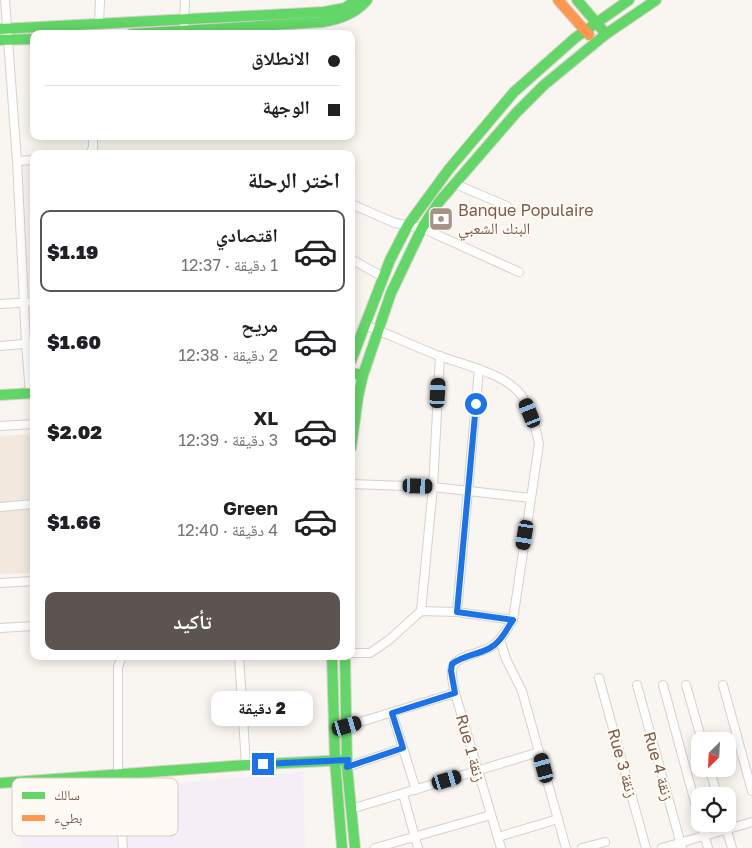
<!DOCTYPE html>
<html lang="ar">
<head>
<meta charset="utf-8">
<style>
  :root { --surface:#fff; --page:#f6f6f6; --text:#202124; --muted:#757577; --line:#e0e0e0; --accent:#5c5450 }
  body { margin:0; font-family:"Golos Text","Noto Naskh Arabic",sans-serif; background:var(--page); color:var(--text); direction:rtl; height:100vh; display:flex; flex-direction:column; font-size:19px; white-space:nowrap }
  * { box-sizing:border-box; margin:0 }
  p { font-size:16px; color:var(--muted) }
  .icon { flex:none; width:28px; height:28px; fill:none; stroke:currentColor; stroke-width:2; stroke-linecap:round; stroke-linejoin:round }
  .map { position:relative; flex:1; overflow:hidden; direction:ltr }
  .sheet { position:absolute; left:30px; top:150px; width:325px; height:510px; display:flex; flex-direction:column; background:var(--surface); border-radius:10px; box-shadow:0 2px 12px #0003; direction:rtl }
  .sheet>* { flex:none }
  .hud { position:absolute; left:30px; top:30px; width:325px; height:110px; border-radius:10px; box-shadow:0 2px 12px #0003; direction:rtl; display:grid; align-content:center; height:110px; padding:0 15px; background:var(--surface) }
  .needle { width:32px; rotate:204deg }
  .buttons { position:absolute; left:691px; top:732px; display:grid; gap:10px }
  .buttons a { display:grid; place-items:center; width:45px; height:45px; border-radius:10px; background:var(--surface); box-shadow:0 2px 12px #0003; font-size:25px }
  .end { position:absolute; width:22px; height:22px; margin:-11px; border:6px solid #1a73e8; background:#fff; box-shadow:0 0 0 2px #fff }
  .from { border-radius:50% }
  .bubble { position:absolute; height:35px; border-radius:10px; background:var(--surface); box-shadow:0 2px 12px #0003; font-size:16px; font-weight:800; line-height:35px; text-align:center; direction:rtl }
  .car { position:absolute; width:15px; height:30px; margin:-15px -8px; border-radius:6px; box-shadow:0 0 4px 1px #0007; background:linear-gradient(#222 24%,#8ab4d8 0 40%,#222 0 76%,#8ab4d8 0 86%,#222 0) }
  .hud b { display:flex; align-items:center; gap:18px; height:48px; font-size:19px }
  .hud b+b { border-top:1px solid var(--line) }
  .hud i { width:12px; height:12px; background:var(--text) }
  ul { padding:0; list-style:none }
  li { display:flex; align-items:center; gap:15px; height:82px; margin:0 10px 8px; padding:0 5px; border:2px solid transparent; border-radius:10px }
  li div { flex:1 }
  li b { display:block; font-size:19px }
  li em { font-style:normal; font-weight:800 }
  li.selected { border-color:var(--accent) }
  li>.icon { width:45px; height:45px; stroke-width:1.5 }
  h2 { padding:0 15px; font-size:22px; line-height:60px }
  .action { display:flex; gap:10px; margin-top:auto; padding:10px 15px }
  .action a { flex:1; height:58px; border-radius:10px; background:var(--accent); color:#fff; font-size:20px; font-weight:800; line-height:58px; text-align:center }
  .map>svg:first-child { display:block }
  .residential { fill:#f2e8de }
  .education { fill:#f6eef6 }
  .lines { fill:none; stroke-linecap:round; stroke-linejoin:round }
  .street-casing { stroke:#d7d1cb; stroke-width:10 }
  .fast-casing { stroke:#d9d2cb; stroke-width:12 }
  .slow-casing { stroke:#d9d2cb; stroke-width:12 }
  .street { stroke:#fefefd; stroke-width:8 }
  .fast { stroke:#63d668; stroke-width:10 }
  .slow { stroke:#ff974d; stroke-width:10 }
  .route { stroke:#1a73e8; stroke-width:6 }
  .labels { text-anchor:middle; dominant-baseline:central; stroke-width:4; stroke-linejoin:round; paint-order:stroke }
  .poi-label { font-size:16px; fill:#7a5c4d; stroke:#fffaf3; text-anchor:start }
  .street-label { font-size:16px; fill:#7a5c4d; stroke:#fffaf3 }
  .key { fill:#fffaf3; stroke:#d7cbc1; stroke-width:1 }
  .key-label { font-size:14px; fill:#7a5c4d }
</style>
</head>
<body>
<div class="map">
<svg width="752" height="848" viewBox="0 0 752 848">
  <rect width="100%" height="100%" fill="#f9f5f0"/>
  <!-- residential -->
  <polygon class="residential" points="34,434 34,573 0,574 0,436"/>
  <!-- education -->
  <polygon class="education" points="303,772 305,848 21,848 17,796"/>
  <g class="lines">
    <defs>
      <g id="street">
        <polyline points="5,0 17,161 26,343 30,393"/>
        <polyline points="99,23 100,0"/>
        <polyline points="184,24 185,0"/>
        <polyline points="89,154 93,148 93,136"/>
        <polyline points="17,161 34,160"/>
        <polyline points="455,184 507,206"/>
        <polyline points="351,204 395,223 422,228 519,272"/>
        <polyline points="351,259 383,277"/>
        <polyline points="0,304 34,302"/>
        <polyline points="0,346 34,343"/>
        <polyline points="0,426 34,424"/>
        <polyline points="351,484 433,487 531,498"/>
        <polyline points="0,507 34,504"/>
        <polyline points="0,583 34,581"/>
        <polyline points="421,611 433,487 440,356"/>
        <polyline points="457,612 479,369"/>
        <polyline points="0,628 34,626"/>
        <polyline points="500,640 506,659 522,691 566,848"/>
        <path d="M351 653H370L389 640 421 611 457 612 513 620 539 444C536 429 532 411 523 398 509 374 464 365 439 356 414 346 390 335 365 325"/>
        <polyline points="122,656 118,667 118,774 123,848"/>
        <polyline points="239,656 246,765"/>
        <polyline points="599,678 646,848"/>
        <polyline points="637,685 682,848"/>
        <polyline points="663,685 700,821"/>
        <polyline points="686,685 702,741"/>
        <polyline points="723,685 752,791"/>
        <polyline points="392,713 416,790"/>
        <polyline points="347,726 455,693"/>
        <polyline points="347,767 403,748"/>
        <polyline points="710,769 717,796"/>
        <polyline points="403,794 418,848"/>
        <polyline points="351,809 539,752"/>
        <polyline points="701,824 708,848"/>
        <polyline points="725,824 732,848"/>
        <polyline points="498,837 558,819"/>
        <polyline points="375,848 491,815"/>
        <path d="M501 848 455 693C449 667 449 661 476 653 480 651 486 650 491 647 501 641 506 630 513 620"/>
        <polyline points="582,848 605,842"/>
        <polyline points="662,848 752,822"/>
      </g>
      <g id="fast">
        <polyline points="577,0 606,34"/>
        <polyline points="0,29 324,12 345,8 356,0"/>
        <path d="M131 34 322 22C340 19 355 14 367 0"/>
        <polyline points="0,40 34,39"/>
        <polyline points="351,361 390,260 408,225 449,169 514,92 575,38 629,0"/>
        <polyline points="351,373 363,375"/>
        <polyline points="0,395 34,393"/>
        <polyline points="351,448 358,397 363,375 391,293 422,228 439,202 516,113 544,85 606,34 656,0"/>
        <polyline points="332,656 335,761 342,848"/>
        <polyline points="345,656 347,767 355,848"/>
        <polyline points="0,783 246,765 347,760"/>
      </g>
      <polyline id="slow" points="558,0 589,35"/>
    </defs>
    <!-- street casing -->
    <use href="#street" class="street-casing"/>
    <!-- fast casing -->
    <use href="#fast" class="fast-casing"/>
    <!-- slow casing -->
    <use href="#slow" class="slow-casing"/>
    <!-- street -->
    <use href="#street" class="street"/>
    <!-- fast -->
    <use href="#fast" class="fast"/>
    <!-- slow -->
    <use href="#slow" class="slow"/>
  </g>
  <g class="lines">
    <!-- route -->
    <path class="route" d="M263 764 348 760 347 767 403 748 392 713 455 693 451 671 452 664C464 655 477 655 490 648 501 642 506 630 513 620L457 612 476 404"/>
  </g>
  <!-- icons -->
  <defs>
    <symbol id="bank-square" viewBox="-11 -11 22 22"><rect x="-9" y="-9" width="18" height="18" rx="4" fill="#a69286" stroke="#fffaf3"/><path d="M-6-4H6V4H-6ZM0-2.3a2.3 2.3 0 1 0 0 4.6a2.3 2.3 0 1 0 0-4.6Z" fill="#fff"/></symbol>
  </defs>
  <g fill-rule="evenodd">
    <use href="#bank-square" x="427" y="205" width="28" height="28"/>
  </g>
  <g class="labels">
    <!-- poi labels -->
    <g class="poi-label">
      <text x="458" y="210">Banque Populaire<tspan x="458" dy="18">البنك الشعبي</tspan></text>
    </g>
    <!-- street labels -->
    <g class="street-label">
      <text transform="translate(471 748) rotate(74)">Rue 1 زنقة</text>
      <text transform="translate(623 763) rotate(74)">Rue 3 زنقة</text>
      <text transform="translate(659 766) rotate(74)">Rue 4 زنقة</text>
    </g>
  </g>
  <!-- legend -->
  <rect x="12" y="778" width="166" height="58" rx="8" class="key"/>
  <rect x="22" y="792" width="23" height="7" fill="#63d668"/>
  <rect x="22" y="815" width="23" height="6" fill="#ff974d"/>
  <g class="key-label">
    <text x="54" y="800">سالك</text>
    <text x="54" y="823">بطيء</text>
  </g>
</svg>
<div class="buttons">
<a><svg class="needle" viewBox="-14 -14 28 28"><path d="M0-13l5 13h-10z" fill="#e53935"/><path d="M0 13l5-13h-10z" fill="#757577"/></svg></a>
<a><svg class="icon" aria-label="locate" viewBox="0 0 24 24"><circle cx="12" cy="12" r="6"/><path d="M12 2v4M12 18v4M2 12h4M18 12h4"/></svg></a>
</div>
<i class="end from" style="left:476px;top:404px"></i>
<i class="end" style="left:263px;top:764px"></i>
<div class="bubble" style="left:211px;top:691px;width:102px">2 دقيقة</div>
<i class="car" style="left:438px;top:393px;rotate:3deg"></i>
<i class="car" style="left:530px;top:413px;rotate:338deg"></i>
<i class="car" style="left:418px;top:486px;rotate:92deg"></i>
<i class="car" style="left:525px;top:535px;rotate:189deg"></i>
<i class="car" style="left:347px;top:726px;rotate:74deg"></i>
<i class="car" style="left:544px;top:768px;rotate:345deg"></i>
<i class="car" style="left:447px;top:780px;rotate:73deg"></i>
<div class="hud">
<b><i class="from"></i>الانطلاق</b>
<b><i></i>الوجهة</b>
</div>
<section class="sheet">
<h2>اختر الرحلة</h2>
<ul>
<li class="selected"><svg class="icon" aria-label="car" viewBox="0 0 24 24"><path d="M5 17H2v-5l4-1 3-4h7l3 4 3 1v5h-3M9 17h6M6 11h13"/><circle cx="7" cy="17" r="2"/><circle cx="17" cy="17" r="2"/></svg><div><b>اقتصادي</b><p>1 دقيقة · 12:37</p></div><em>$1.19</em></li>
<li><svg class="icon" aria-label="car" viewBox="0 0 24 24"><path d="M5 17H2v-5l4-1 3-4h7l3 4 3 1v5h-3M9 17h6M6 11h13"/><circle cx="7" cy="17" r="2"/><circle cx="17" cy="17" r="2"/></svg><div><b>مريح</b><p>2 دقيقة · 12:38</p></div><em>$1.60</em></li>
<li><svg class="icon" aria-label="car" viewBox="0 0 24 24"><path d="M5 17H2v-5l4-1 3-4h7l3 4 3 1v5h-3M9 17h6M6 11h13"/><circle cx="7" cy="17" r="2"/><circle cx="17" cy="17" r="2"/></svg><div><b>XL</b><p>3 دقيقة · 12:39</p></div><em>$2.02</em></li>
<li><svg class="icon" aria-label="car" viewBox="0 0 24 24"><path d="M5 17H2v-5l4-1 3-4h7l3 4 3 1v5h-3M9 17h6M6 11h13"/><circle cx="7" cy="17" r="2"/><circle cx="17" cy="17" r="2"/></svg><div><b>Green</b><p>4 دقيقة · 12:40</p></div><em>$1.66</em></li>
</ul>
<div class="action"><a>تأكيد</a></div>
</section>
</div>
</body>
</html>
